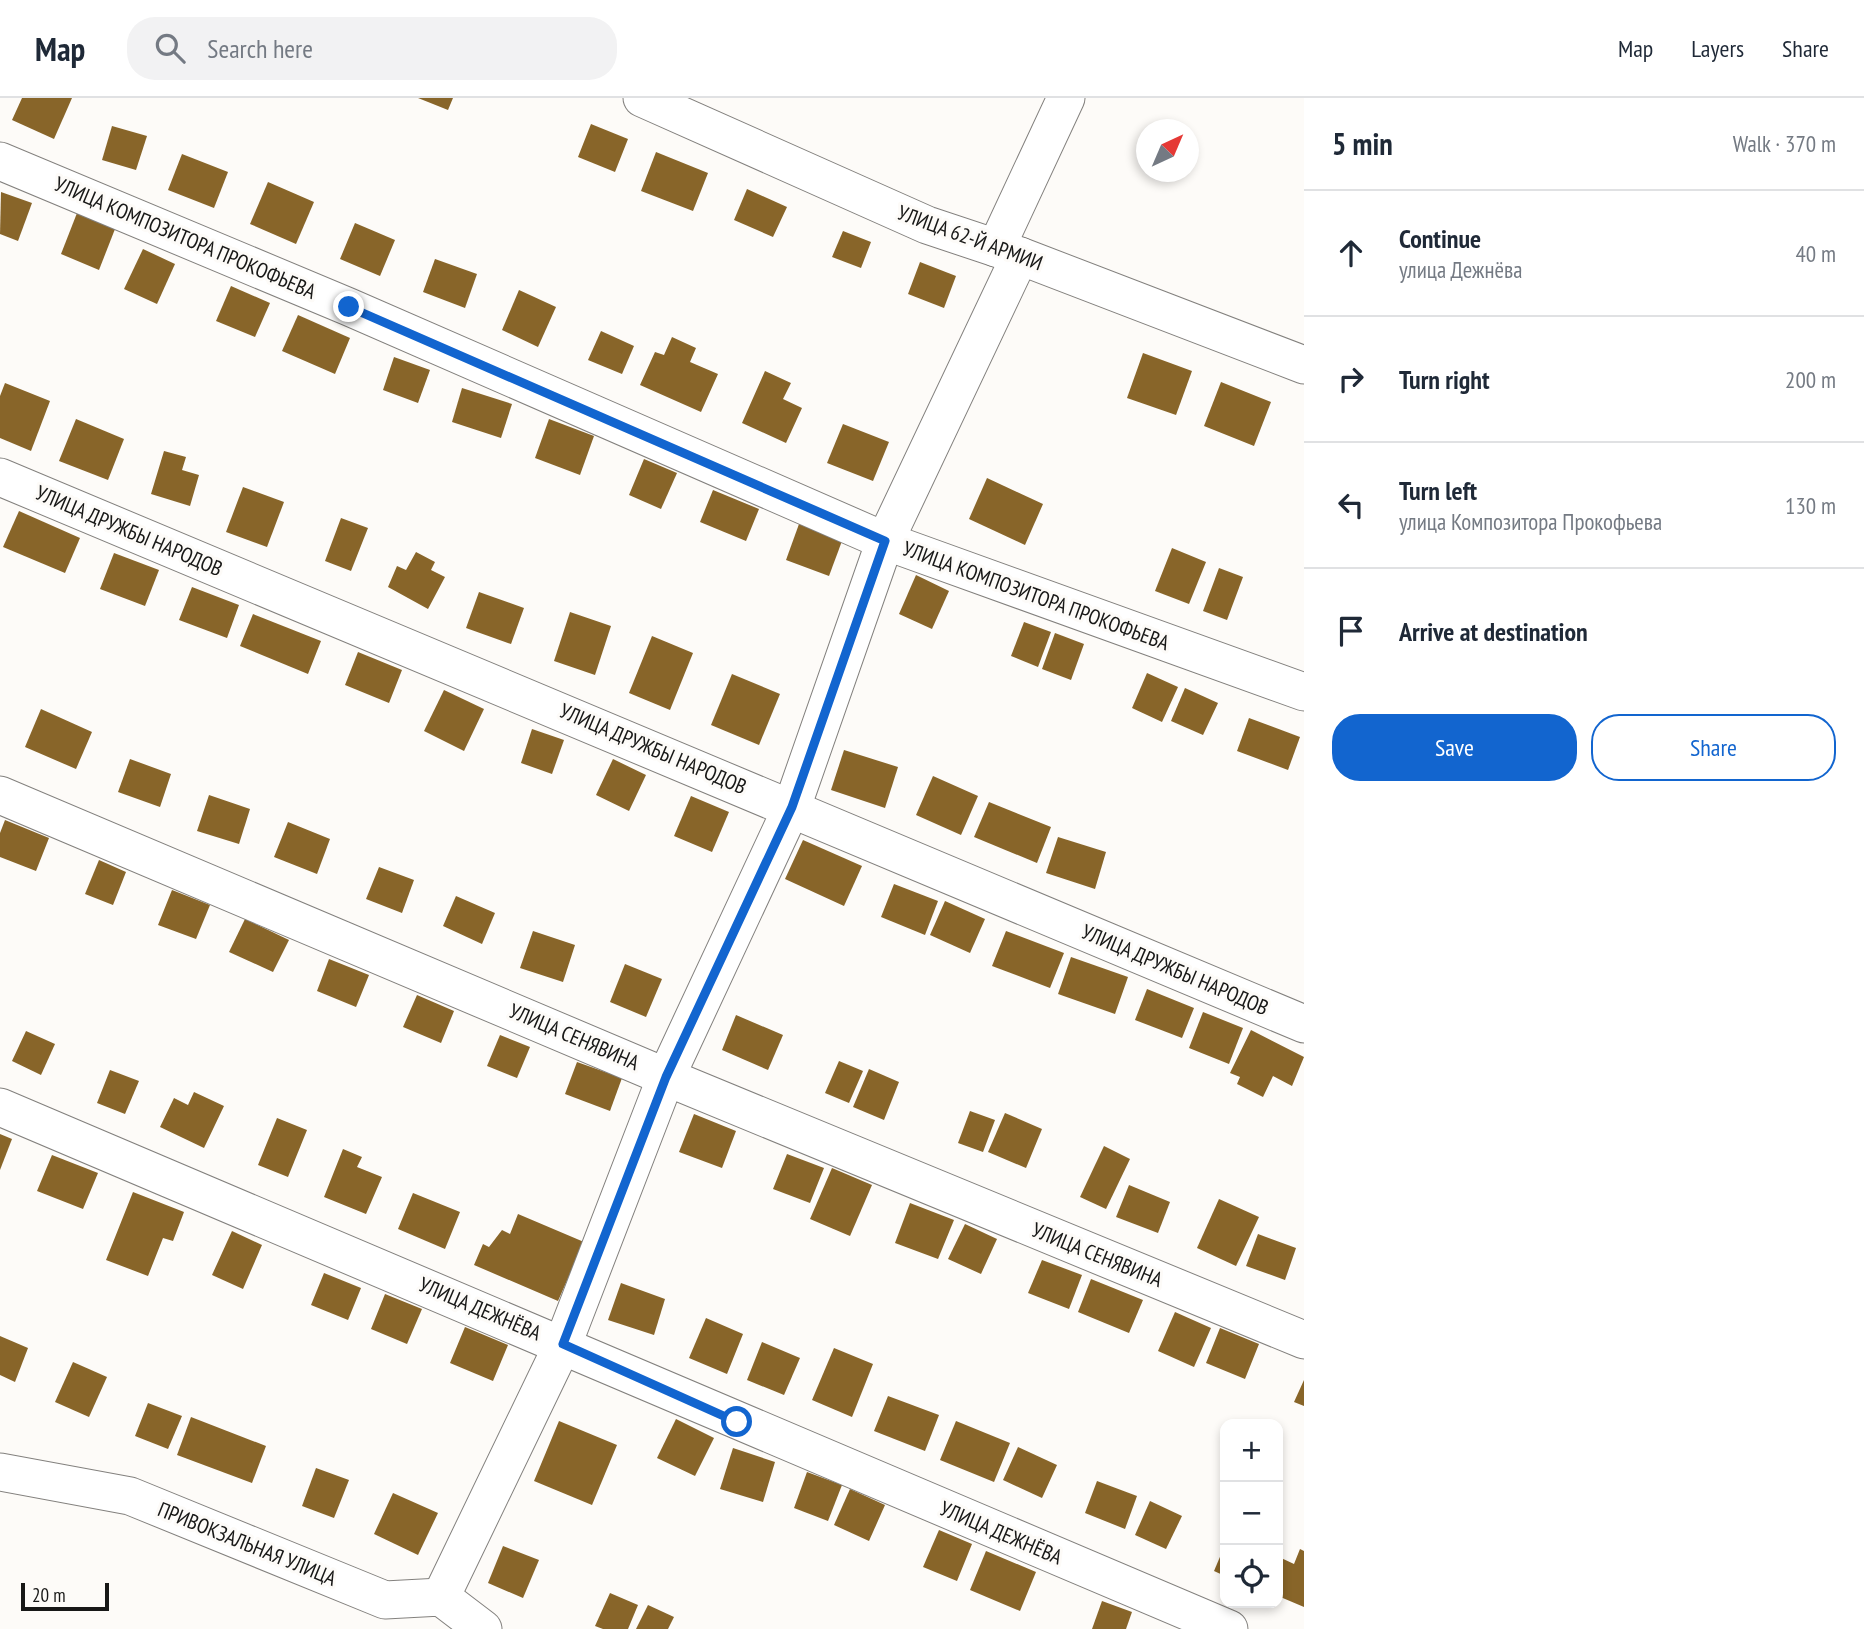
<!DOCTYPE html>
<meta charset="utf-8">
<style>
:root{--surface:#fff;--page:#f2f2f3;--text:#1f2937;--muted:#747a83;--line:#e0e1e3;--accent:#1265cf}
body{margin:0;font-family:"PT Sans Narrow",sans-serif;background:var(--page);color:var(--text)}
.controls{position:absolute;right:21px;bottom:21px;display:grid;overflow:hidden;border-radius:14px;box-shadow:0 4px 10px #0003}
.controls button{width:63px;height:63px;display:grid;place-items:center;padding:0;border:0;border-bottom:2px solid var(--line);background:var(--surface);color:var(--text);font:35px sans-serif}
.compass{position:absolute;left:1136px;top:21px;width:63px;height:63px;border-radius:50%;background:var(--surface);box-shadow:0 4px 10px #0003;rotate:44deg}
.scale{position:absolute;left:21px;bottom:18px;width:88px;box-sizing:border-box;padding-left:7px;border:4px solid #181817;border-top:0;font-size:19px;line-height:24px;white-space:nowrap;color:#181817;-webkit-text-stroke:5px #fdfbf8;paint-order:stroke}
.stop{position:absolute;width:21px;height:21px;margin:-16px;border:5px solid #1265cf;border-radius:50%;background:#fff}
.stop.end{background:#1265cf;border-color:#fff;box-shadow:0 2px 7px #0008}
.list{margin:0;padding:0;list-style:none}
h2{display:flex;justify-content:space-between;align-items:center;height:91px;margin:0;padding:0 28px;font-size:30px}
h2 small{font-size:23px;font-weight:400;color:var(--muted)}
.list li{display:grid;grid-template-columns:46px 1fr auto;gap:21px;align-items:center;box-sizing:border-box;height:126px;padding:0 28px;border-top:2px solid var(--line)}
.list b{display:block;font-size:26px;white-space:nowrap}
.list p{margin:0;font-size:23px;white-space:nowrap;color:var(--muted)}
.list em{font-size:23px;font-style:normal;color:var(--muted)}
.actions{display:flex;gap:14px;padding:21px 28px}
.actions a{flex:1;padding:16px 0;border:2px solid var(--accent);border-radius:28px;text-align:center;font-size:24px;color:var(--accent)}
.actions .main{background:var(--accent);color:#fff}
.icon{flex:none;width:38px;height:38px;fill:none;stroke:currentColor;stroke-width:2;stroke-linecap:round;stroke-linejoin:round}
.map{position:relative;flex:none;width:1304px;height:1531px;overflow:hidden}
header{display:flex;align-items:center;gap:42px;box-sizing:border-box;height:98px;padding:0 35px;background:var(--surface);border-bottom:2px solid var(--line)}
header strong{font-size:33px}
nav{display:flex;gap:38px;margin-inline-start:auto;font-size:24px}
.search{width:490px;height:63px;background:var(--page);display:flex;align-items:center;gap:18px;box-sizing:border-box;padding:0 24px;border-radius:28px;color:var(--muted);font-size:26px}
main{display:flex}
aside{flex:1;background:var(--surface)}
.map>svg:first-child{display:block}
</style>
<header>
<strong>Map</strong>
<div class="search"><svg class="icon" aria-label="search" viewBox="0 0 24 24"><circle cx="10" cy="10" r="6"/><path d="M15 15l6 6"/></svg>Search here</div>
<nav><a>Map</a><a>Layers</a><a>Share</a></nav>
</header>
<main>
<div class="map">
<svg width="1304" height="1531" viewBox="0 0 1304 1531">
<rect width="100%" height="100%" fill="#fdfbf8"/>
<g fill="#886529">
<path d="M22,0H72L54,41L12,22Z"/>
<path d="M418,0H453L448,12Z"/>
<path d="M591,26L628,41L615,74L578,59Z"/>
<path d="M112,28L147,38L136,72L102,62Z"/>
<path d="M656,54L708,75L693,113L641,93Z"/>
<path d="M182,56L228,74L214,110L168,92Z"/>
<path d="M268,84L314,104L296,146L250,126Z"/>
<path d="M747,91L787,109L773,139L734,122Z"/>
<path d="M1,94L32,105L18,143L0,136Z"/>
<path d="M77,115L115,131L99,172L61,156Z"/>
<path d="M355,125L395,142L380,178L340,161Z"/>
<path d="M843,133L871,144L861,170L832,159Z"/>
<path d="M143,151L175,166L157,206L124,191Z"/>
<path d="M435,161L477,176L465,210L423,194Z"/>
<path d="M920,164L956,178L944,210L908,196Z"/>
<path d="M231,188L270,205L255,239L216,223Z"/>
<path d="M519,192L556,209L538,249L502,232Z"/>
<path d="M298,217L350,240L335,276L282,253Z"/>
<path d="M601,233L634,248L622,276L588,262Z"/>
<path d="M672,239L696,250L690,264L718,276L701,314L640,287L655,254L664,257Z"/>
<path d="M1143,255L1192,273L1176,317L1127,300Z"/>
<path d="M394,259L430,272L418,305L383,292Z"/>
<path d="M765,273L791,285L783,301L802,310L786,345L742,325Z"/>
<path d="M1221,284L1271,304L1254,348L1204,328Z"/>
<path d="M5,285L50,303L31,353L0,340V298Z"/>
<path d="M462,290L512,306L501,340L452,324Z"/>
<path d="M76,321L124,341L108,382L59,363Z"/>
<path d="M549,321L594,338L580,377L535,360Z"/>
<path d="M843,326L889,344L873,383L827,365Z"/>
<path d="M164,353L186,359L182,372L199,377L190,408L151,396Z"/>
<path d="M644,361L677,375L661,411L629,397Z"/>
<path d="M987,380L1043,406L1025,447L969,421Z"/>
<path d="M243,389L284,404L267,449L226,434Z"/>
<path d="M713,392L759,411L746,443L700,424Z"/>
<path d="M19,413L80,440L65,475L3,449Z"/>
<path d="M341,420L368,430L351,473L325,463Z"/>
<path d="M799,426L842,443L829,478L786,462Z"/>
<path d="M1172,450L1206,464L1189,506L1155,493Z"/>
<path d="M416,454L435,464L431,472L445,479L428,511L388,489L397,468L406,472Z"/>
<path d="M114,455L159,472L145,508L100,491Z"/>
<path d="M1219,470L1243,479L1227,522L1203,513Z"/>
<path d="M916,477L949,493L932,531L899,516Z"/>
<path d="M192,489L239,507L227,540L179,522Z"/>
<path d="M479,494L524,510L511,546L466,530Z"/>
<path d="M570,514L611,528L595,577L554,563Z"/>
<path d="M253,516L321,543L308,576L240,548Z"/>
<path d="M1024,524L1051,534L1038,569L1011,558Z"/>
<path d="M1055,535L1084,546L1071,582L1042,571Z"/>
<path d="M652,538L693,555L670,612L629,595Z"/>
<path d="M358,554L402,572L389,605L345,587Z"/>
<path d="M1147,575L1178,589L1162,624L1132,610Z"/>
<path d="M732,576L780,596L759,647L711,627Z"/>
<path d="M1185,590L1218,605L1203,637L1171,623Z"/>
<path d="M444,592L484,611L464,653L424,633Z"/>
<path d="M41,611L92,634L76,671L25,649Z"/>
<path d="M1249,620L1300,639L1288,672L1237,653Z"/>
<path d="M532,631L564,642L552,676L521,665Z"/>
<path d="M844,652L898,669L885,710L831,692Z"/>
<path d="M130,661L171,676L160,709L118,694Z"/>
<path d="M613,661L646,677L629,713L596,697Z"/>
<path d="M933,678L978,698L961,737L916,717Z"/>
<path d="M209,697L250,711L239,746L197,733Z"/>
<path d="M691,698L729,714L712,754L674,738Z"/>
<path d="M989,704L1051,729L1037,765L974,739Z"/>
<path d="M5,722L49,740L36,773L0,759V735Z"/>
<path d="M288,724L330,741L317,776L274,759Z"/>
<path d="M1058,739L1106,754L1095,791L1046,775Z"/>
<path d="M803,742L862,768L844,808L785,781Z"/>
<path d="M99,762L126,774L113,807L85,796Z"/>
<path d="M379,769L414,782L402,815L366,801Z"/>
<path d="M894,786L938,803L925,837L881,819Z"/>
<path d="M172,792L210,807L196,841L158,827Z"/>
<path d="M456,798L495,815L482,846L443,828Z"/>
<path d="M945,803L985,821L970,855L930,837Z"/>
<path d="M245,821L289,842L273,874L229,854Z"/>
<path d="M533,833L575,847L563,884L520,870Z"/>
<path d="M1006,833L1064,855L1050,890L992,868Z"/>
<path d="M1071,859L1128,879L1115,916L1058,896Z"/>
<path d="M329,861L369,877L356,909L317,893Z"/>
<path d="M625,866L662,881L646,919L610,904Z"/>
<path d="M1147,891L1194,910L1182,940L1135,922Z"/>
<path d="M417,897L454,913L441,945L403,929Z"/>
<path d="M1203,914L1243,930L1229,966L1189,950Z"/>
<path d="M736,917L783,937L768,972L722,952Z"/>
<path d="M1251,932L1304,959L1292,988L1273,978L1263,999L1237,986L1240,979L1230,975Z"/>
<path d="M26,933L55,946L41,977L12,963Z"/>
<path d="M500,937L530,949L517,980L487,968Z"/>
<path d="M839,963L863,973L849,1005L825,995Z"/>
<path d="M577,964L622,980L610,1013L565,996Z"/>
<path d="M869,971L899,984L884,1022L853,1009Z"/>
<path d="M110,972L139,983L125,1016L97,1005Z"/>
<path d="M194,994L224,1008L204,1050L160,1029L174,1000L188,1007Z"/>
<path d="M970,1013L995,1022L983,1054L958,1045Z"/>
<path d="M1005,1015L1042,1031L1026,1070L988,1054Z"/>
<path d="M694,1016L736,1033L722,1070L679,1054Z"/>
<path d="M277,1020L307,1032L288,1079L258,1067Z"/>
<path d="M0,1036L12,1041L0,1072Z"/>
<path d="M1104,1048L1130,1061L1106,1111L1080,1099Z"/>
<path d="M343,1051L362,1059L357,1069L382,1079L366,1116L324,1099Z"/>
<path d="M787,1056L824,1070L810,1105L773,1091Z"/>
<path d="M52,1057L98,1075L83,1111L37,1093Z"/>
<path d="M832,1070L872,1087L850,1138L810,1121Z"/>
<path d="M1129,1087L1170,1104L1158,1135L1116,1119Z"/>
<path d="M133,1094L184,1114L173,1143L163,1140L148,1178L106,1162Z"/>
<path d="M413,1095L460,1114L445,1151L398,1131Z"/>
<path d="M1219,1101L1259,1119L1236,1168L1197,1150Z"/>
<path d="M910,1105L954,1122L938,1161L895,1145Z"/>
<path d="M518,1116L584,1144L558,1203L474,1167L483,1146L489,1149L502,1132L510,1136Z"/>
<path d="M965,1126L997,1141L981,1176L948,1161Z"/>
<path d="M232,1133L262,1147L243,1191L212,1177Z"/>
<path d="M1258,1136L1296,1150L1285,1182L1246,1168Z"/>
<path d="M1042,1162L1082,1177L1069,1211L1028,1195Z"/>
<path d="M324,1175L361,1190L348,1222L311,1207Z"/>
<path d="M1091,1181L1143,1202L1129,1235L1078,1214Z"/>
<path d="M621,1185L665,1201L654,1237L608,1222Z"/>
<path d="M385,1196L422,1211L407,1246L371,1231Z"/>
<path d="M1175,1214L1211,1230L1194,1269L1158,1253Z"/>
<path d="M706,1220L743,1236L727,1276L689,1260Z"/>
<path d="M465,1229L508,1247L493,1283L450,1265Z"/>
<path d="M1220,1230L1259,1246L1245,1281L1206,1265Z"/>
<path d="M0,1238L28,1250L15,1284L0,1277Z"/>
<path d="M762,1244L800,1260L784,1297L747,1282Z"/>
<path d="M834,1250L873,1266L852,1319L812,1302Z"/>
<path d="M73,1264L107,1279L89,1319L55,1304Z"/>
<path d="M1304,1282V1308L1294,1304Z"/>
<path d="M888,1298L939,1317L925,1353L874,1333Z"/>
<path d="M148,1305L182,1318L168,1351L135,1338Z"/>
<path d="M191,1319L266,1348L252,1385L177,1357Z"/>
<path d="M676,1321L714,1340L695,1378L657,1360Z"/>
<path d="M559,1323L617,1347L592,1407L534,1383Z"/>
<path d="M956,1323L1010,1345L994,1384L940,1362Z"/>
<path d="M1018,1349L1057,1367L1042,1400L1003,1382Z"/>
<path d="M733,1350L775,1364L763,1404L720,1391Z"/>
<path d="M316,1370L349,1382L334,1420L302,1408Z"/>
<path d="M807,1374L842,1387L828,1423L794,1410Z"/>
<path d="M1097,1383L1137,1398L1125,1431L1085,1415Z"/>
<path d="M850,1391L885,1407L869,1443L834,1427Z"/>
<path d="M393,1395L438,1415L418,1457L374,1436Z"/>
<path d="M1150,1403L1182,1418L1166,1451L1135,1437Z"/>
<path d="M939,1432L972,1446L957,1483L923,1469Z"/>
<path d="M1225,1447V1478L1214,1473Z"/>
<path d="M503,1448L539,1462L523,1500L488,1485Z"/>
<path d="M1300,1451L1304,1453V1509L1278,1498L1279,1459L1294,1466Z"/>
<path d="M986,1453L1036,1474L1020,1513L970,1492Z"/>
<path d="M610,1495L638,1507L628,1531H603L595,1528Z"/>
<path d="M1102,1503L1132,1514L1126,1531H1092Z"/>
<path d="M648,1507L674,1519L668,1531H636Z"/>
</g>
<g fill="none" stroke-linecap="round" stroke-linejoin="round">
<g stroke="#83817e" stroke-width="39">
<g id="minor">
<path d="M642,0L927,127L1020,158L1304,267"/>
<path d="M0,63L349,209L885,443L1304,594"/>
<path d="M996,150L1066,0"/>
<path d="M0,379L1304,926"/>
<path d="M0,697L666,979L1304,1242"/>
<path d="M0,1009L1229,1531"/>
<path d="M0,1374L130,1398L385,1502L441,1499L483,1531"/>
<path d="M441,1499L563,1246L666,979L792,709L885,443L1020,158"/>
</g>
</g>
<use href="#minor" stroke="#fff" stroke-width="37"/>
</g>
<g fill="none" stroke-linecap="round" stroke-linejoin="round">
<path stroke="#1265cf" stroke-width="9" d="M349,209L885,443L792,709L666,979L563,1246L737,1324"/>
</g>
<g text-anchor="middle" stroke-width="6" stroke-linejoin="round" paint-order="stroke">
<g font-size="21" fill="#181817" stroke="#fdfbf8">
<text transform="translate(185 140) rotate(23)" y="7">УЛИЦА КОМПОЗИТОРА ПРОКОФЬЕВА</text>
<text transform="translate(970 140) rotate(20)" y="7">УЛИЦА 62-Й АРМИИ</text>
<text transform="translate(129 433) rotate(23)" y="7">УЛИЦА ДРУЖБЫ НАРОДОВ</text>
<text transform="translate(1036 498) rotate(20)" y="7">УЛИЦА КОМПОЗИТОРА ПРОКОФЬЕВА</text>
<text transform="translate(653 651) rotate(23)" y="7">УЛИЦА ДРУЖБЫ НАРОДОВ</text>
<text transform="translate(1175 872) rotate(23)" y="7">УЛИЦА ДРУЖБЫ НАРОДОВ</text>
<text transform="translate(574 939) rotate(23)" y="7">УЛИЦА СЕНЯВИНА</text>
<text transform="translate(1097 1157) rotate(22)" y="7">УЛИЦА СЕНЯВИНА</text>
<text transform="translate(480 1211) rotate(23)" y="7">УЛИЦА ДЕЖНЁВА</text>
<text transform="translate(1001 1435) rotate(23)" y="7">УЛИЦА ДЕЖНЁВА</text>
<text transform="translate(247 1446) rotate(22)" y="7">ПРИВОКЗАЛЬНАЯ УЛИЦА</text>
</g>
</g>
</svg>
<div class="controls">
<button>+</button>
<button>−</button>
<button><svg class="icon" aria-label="locate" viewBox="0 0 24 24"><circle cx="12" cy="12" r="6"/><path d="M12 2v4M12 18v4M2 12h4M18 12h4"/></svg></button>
</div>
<svg class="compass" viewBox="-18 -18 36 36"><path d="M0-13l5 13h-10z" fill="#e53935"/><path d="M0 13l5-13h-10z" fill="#747a83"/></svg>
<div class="scale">20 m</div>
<div class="stop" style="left:737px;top:1324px"></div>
<div class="stop end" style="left:349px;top:209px"></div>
</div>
<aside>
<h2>5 min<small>Walk · 370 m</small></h2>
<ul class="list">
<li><svg class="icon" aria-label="ahead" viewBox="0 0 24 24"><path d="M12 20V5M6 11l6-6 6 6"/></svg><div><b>Continue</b><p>улица Дежнёва</p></div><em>40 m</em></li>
<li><svg class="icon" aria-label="right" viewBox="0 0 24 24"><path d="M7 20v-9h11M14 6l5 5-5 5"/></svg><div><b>Turn right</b></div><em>200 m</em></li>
<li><svg class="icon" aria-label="left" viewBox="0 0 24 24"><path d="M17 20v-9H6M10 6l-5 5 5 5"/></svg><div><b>Turn left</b><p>улица Композитора Прокофьева</p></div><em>130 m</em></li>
<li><svg class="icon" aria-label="arrive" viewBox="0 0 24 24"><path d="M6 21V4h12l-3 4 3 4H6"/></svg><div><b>Arrive at destination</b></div></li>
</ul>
<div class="actions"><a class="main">Save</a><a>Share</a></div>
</aside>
</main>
